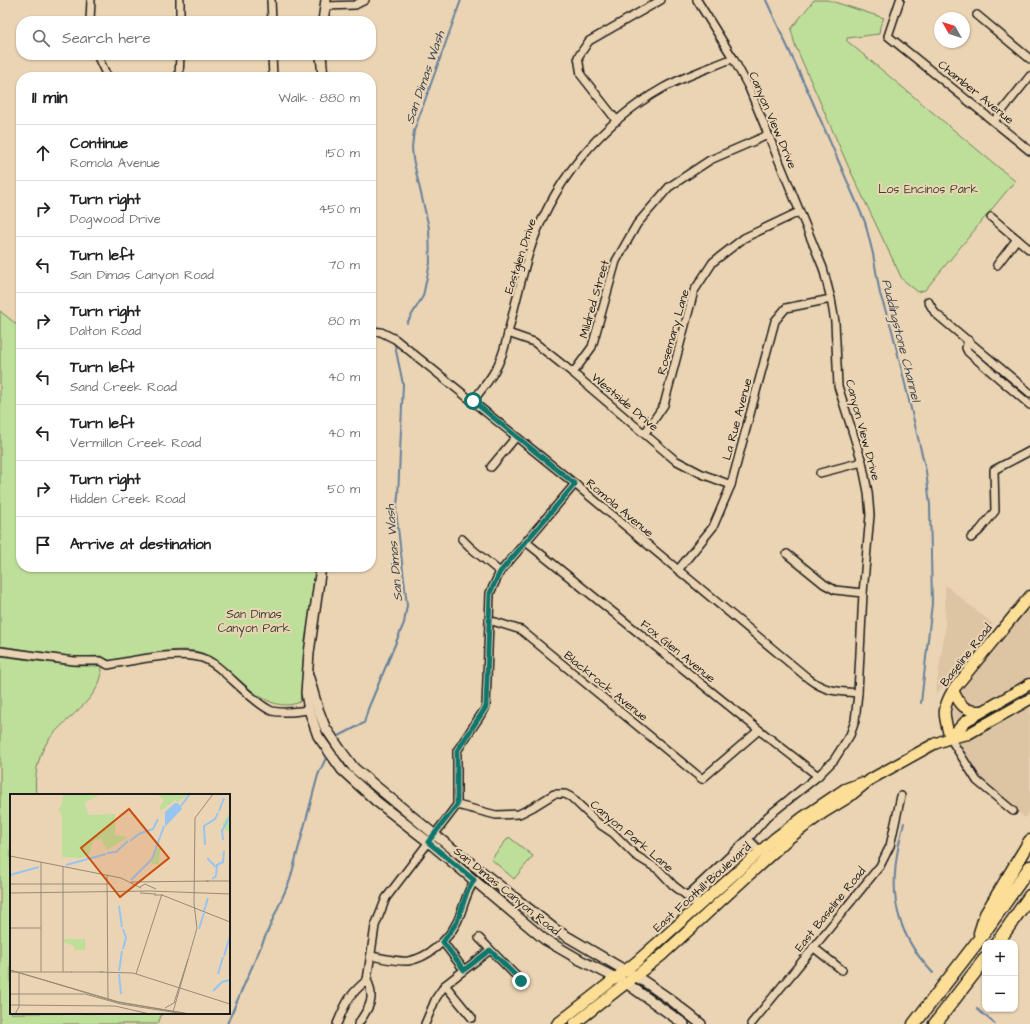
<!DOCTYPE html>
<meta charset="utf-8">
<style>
:root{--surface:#fff;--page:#f6f6f6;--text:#202124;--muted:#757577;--line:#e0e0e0}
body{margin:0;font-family:"Architects Daughter",sans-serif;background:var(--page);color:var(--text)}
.controls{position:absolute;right:12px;bottom:12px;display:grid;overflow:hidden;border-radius:8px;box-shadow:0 1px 3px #0004}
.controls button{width:36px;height:36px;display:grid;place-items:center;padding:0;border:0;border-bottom:1px solid var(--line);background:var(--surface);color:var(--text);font:20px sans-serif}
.compass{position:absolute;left:934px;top:12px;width:36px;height:36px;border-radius:50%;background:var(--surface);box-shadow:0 1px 3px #0004;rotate:309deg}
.stop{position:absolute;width:12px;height:12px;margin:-9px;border:3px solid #0f766e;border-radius:50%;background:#fff}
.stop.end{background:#0f766e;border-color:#fff;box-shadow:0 1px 4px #0008}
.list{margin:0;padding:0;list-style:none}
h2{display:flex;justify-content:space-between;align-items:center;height:52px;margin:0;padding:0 16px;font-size:17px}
h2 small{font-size:13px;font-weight:400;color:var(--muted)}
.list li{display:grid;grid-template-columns:26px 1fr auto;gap:12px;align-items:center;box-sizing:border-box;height:56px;padding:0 16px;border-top:1px solid var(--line)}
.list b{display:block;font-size:15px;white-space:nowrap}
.list p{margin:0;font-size:13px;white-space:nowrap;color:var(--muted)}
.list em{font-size:13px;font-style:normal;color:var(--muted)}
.icon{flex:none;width:22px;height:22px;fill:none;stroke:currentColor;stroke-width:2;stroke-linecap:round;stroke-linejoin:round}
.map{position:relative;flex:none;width:1030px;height:1024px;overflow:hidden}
.search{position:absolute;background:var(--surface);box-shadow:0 1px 3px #0004;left:16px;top:16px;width:360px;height:44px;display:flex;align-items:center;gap:10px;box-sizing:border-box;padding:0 14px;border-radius:16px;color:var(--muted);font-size:15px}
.panel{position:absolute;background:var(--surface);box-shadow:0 1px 3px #0004;left:16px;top:72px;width:360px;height:500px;border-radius:16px}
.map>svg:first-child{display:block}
</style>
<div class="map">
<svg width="1030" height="1024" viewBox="0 0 1030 1024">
<rect width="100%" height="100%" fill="#ebd4b3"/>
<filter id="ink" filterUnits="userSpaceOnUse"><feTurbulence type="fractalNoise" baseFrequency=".025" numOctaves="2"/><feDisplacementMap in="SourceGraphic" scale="8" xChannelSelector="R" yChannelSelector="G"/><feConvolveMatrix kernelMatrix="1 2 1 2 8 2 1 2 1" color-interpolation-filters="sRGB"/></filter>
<g filter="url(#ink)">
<g fill="#ddc4a3">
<path d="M945,585L993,624L935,696L945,630Z"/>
<path d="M1030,602V809L1025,818L978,778L956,740L952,704L966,678Z"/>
</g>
<g fill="#bedf99" stroke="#6d7e5a">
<path d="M814,0H828L884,18L880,26L879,34L847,38V41L1015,181L925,290L918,292L902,279L849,168L795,45L791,29Z"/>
<path d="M0,311L21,328V567H316L300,702C259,719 231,658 195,651C174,647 133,657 111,661L101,656L75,657L0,646Z"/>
<path d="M0,656L76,666H100L102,669C102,700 60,720 46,744C37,759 34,778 36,795H11V1013H162L158,1024H0Z"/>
<path d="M509,837L533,856L514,879L491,859Z"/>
</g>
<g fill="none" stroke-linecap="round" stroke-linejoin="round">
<g stroke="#66819c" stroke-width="2">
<path d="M766,0L811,98L865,222L873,254L880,294L892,330L926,471L930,505L932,603L921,703"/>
<path d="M407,323L423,296L430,263L429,228L413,159L412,147L414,131L461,0"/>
<path d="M339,736L364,723L368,709L404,623L407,605L396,511L398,497L403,384L395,346"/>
<path d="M904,823C888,881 889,927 933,973"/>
<path d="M977,1009L995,1024"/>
<path d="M227,1024L290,880L318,775L326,758"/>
</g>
<g stroke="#1c1c1c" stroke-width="10">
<g id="street">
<path d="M271,0L272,21"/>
<path d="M900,0L888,36L1030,151"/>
<path d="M325,6L355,5L365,0"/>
<path d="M977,15L1030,59"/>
<path d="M90,21L91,0"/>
<path d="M180,21V0"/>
<path d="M97,55L106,74L109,77"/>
<path d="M272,55L273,77"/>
<path d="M179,77L180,55"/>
<path d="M617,121L581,75L578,57L589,41L661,0"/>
<path d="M994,121L1030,76"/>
<path d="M991,217L1030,250"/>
<path d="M997,265L1017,239"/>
<path d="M928,301L935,313L1030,393"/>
<path d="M371,331L381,332L395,339L575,484L809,679C826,692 837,691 858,693"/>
<path d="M508,333L534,342L573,373L675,460L702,474L731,485"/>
<path d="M968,340L966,348L968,352L1030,405"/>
<path d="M573,373L592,347L616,261L637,224L669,187L710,160L768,135"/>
<path d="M473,401C484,386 496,373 502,355C505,347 507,338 509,329C515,305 521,280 528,256C550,185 599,124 663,88C685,76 710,68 733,58"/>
<path d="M645,433L664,405L694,291L713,262L744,238L799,212"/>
<path d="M491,467L516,437"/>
<path d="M820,473L862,462"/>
<path d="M971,538L980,530L995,511L994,470L1030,451"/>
<path d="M462,539L471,548L500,572"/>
<path d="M526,542L759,730L818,776"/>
<path d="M787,554L824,584L835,590L863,593"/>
<path d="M678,570L713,527L731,485L775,321L786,308L831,299"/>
<path d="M489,620L521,630L702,779L759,730"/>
<path d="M0,651L74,661H101L108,665C132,661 179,650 202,658C212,661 219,668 227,675C237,684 259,706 272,711C284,714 297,711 309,710"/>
<path d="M950,738L977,781L1013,811"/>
<path d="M457,805L496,815L519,814L533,807L554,794H565L571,797L598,823L613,833L635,855L659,870L673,885L700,906"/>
<path d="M748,839L763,854"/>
<path d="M687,896L748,839L767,817L818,776L834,760L850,735L855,721L858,693L863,593L870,515L868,492L862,462L838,386L835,322L831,299L823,268L749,88L733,58L697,0"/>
<path d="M479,938L521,981"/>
<path d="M443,942L464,970"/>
<path d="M813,947L842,970"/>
<path d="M371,956C382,958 398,962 408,961C428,958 448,940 457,922C464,908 465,894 475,880"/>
<path d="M445,985L472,1018"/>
<path d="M337,1024C346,1002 349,995 367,980L375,926L386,898L457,805V751L486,707L490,593L500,572L575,484"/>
<path d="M358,1024C369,1008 376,999 367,980"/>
<path d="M425,1024L436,998L445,985L490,950"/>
<path d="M751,1024L880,866L890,846L901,796"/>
</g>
</g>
<g stroke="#1c1c1c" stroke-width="12">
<g id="secondary">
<path d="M323,21L326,0"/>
<path d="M321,55L323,77"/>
<path d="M321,567L309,653L306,693L309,710L318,736L342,770L376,801L426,840L544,939L580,960L626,983L684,1024"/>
<path d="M309,678L318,709L325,727L342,752L354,768L435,835L556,930L645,982L671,1000L701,1024"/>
</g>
</g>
<g stroke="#1c1c1c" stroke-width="13">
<g id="primary">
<path d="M953,690C960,706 965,712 983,711"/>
<path d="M950,738C944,716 941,710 953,690L1030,596"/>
<path d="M950,738L966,721L1030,684"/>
<path d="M557,1024L636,962L775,838L802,818L845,789L861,783"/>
<path d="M574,1024L661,956L788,839L823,813L849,797L871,779L934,744L950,738L968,734L1030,699"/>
</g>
</g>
<g stroke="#1c1c1c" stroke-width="15">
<g id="highway">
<path d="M980,933L986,914L1030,841"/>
<path d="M997,943L1030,896"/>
<path d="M914,1024L978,941L1030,867"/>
<path d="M935,1024L985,959"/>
</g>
</g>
<use href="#street" stroke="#ebd4b3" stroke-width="7"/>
<use href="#secondary" stroke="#ebd4b3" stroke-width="9"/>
<use href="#primary" stroke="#fcde96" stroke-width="10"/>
<use href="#highway" stroke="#fcde96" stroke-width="12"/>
</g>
</g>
<g fill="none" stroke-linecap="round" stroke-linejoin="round" filter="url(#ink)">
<path stroke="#0f766e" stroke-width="5" d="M473,401L575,484L500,572L490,593L486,707L457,751V805L428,842L474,880L467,892L457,922L443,942L464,970L490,950L521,981"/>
</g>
<g text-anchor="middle" stroke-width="4" stroke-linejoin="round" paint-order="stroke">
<g font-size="12" fill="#1c1c1c" stroke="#ebd4b3">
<text transform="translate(976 92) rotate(39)" y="4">Chamber Avenue</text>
<text transform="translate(773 120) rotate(67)" y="4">Canyon View Drive</text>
<text transform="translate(520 256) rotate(-72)" y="4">Eastglen Drive</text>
<text transform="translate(594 299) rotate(-74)" y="4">Mildred Street</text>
<text transform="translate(673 332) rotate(-74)" y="4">Rosemary Lane</text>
<text transform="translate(625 402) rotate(40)" y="4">Westside Drive</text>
<text transform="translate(737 419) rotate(-75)" y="4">La Rue Avenue</text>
<text transform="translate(863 430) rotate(75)" y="4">Canyon View Drive</text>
<text transform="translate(620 508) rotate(40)" y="4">Romola Avenue</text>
<text transform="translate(678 651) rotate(39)" y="4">Fox Glen Avenue</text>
<text transform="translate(966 655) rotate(-52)" y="4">Baseline Road</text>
<text transform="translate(606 686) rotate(39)" y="4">Blackrock Avenue</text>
<text transform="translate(632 836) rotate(40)" y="4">Canyon Park Lane</text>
<text transform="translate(702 887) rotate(-42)" y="4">East Foothill Boulevard</text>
<text transform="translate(507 891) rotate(39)" y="4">San Dimas Canyon Road</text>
<text transform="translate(830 909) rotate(-51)" y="4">East Baseline Road</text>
</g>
<g font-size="12" fill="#3c4335" stroke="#ebd4b3">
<text x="928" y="193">Los Encinos Park</text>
<text x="254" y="618">San Dimas<tspan x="254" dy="14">Canyon Park</tspan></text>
</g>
<g font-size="13" font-style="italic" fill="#3b4652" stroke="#ebd4b3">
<text transform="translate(424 77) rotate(-71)" y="5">San Dimas Wash</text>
<text transform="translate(902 340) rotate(76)" y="5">Puddingstone Channel</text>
<text transform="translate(393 553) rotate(-95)" y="5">San Dimas Wash</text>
</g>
</g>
<g transform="translate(10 794)">
<rect width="220" height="220" fill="#ebd4b3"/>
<path d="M53,0H91L74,9L79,21L105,20V41L118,43L97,56L91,45L83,47L79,61L70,64L52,63V20L48,16L52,10ZM147,0H179L168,8L165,6L152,16L149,14L154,6ZM220,17V42L219,43L218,37L215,38L216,34L212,31ZM147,54H151L152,58L150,57L149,70H141ZM54,145H75V156H64V152L54,148Z" fill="#bedf99"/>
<path d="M165,9H168L172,15L155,33V18Z" fill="#97c5f2"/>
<path fill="none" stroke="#97c5f2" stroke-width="2" d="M170,13L180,0M209,17L214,4M213,46L212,37L220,22M120,47L129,40L143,35L148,25M195,51L194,32L205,25L208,19M97,59L106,58L118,47M197,64L206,73M56,71L96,60M0,81L29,73M202,85L206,82L207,71L213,68L214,57M121,86L142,65L154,32M109,112L112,133M194,117L198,104M189,135L194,119M113,155L116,144L113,135M214,162L220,142M109,177L112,157M109,180L111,200M208,180L213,163M203,197L212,188L220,186"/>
<path fill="none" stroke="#988a77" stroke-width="1" d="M0,62L111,84L131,94M53,72V178M97,82L98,207M196,87H220M121,88L199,87M0,90H98M130,93L135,90L146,95M0,99L140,97L220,100M130,99L146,100M144,101H152L220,128M0,134H31M0,176L107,208L179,220M0,176L109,208L180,220M0,178H62M31,178V68M61,178H93M90,178L123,179L220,210M126,180L152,100M0,200H75L111,210L174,220M0,211L105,212L140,220M155,214L164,209L178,165M163,218L187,134L184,110L185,24L203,0M5,220L9,213V179"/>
<path fill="#c9500e" fill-opacity="0.15" stroke="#c9500e" stroke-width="2" d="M119,15L159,64L110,103L71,54Z"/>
<rect width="220" height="220" fill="none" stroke="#1c1c1c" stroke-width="2"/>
</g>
</svg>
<div class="controls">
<button>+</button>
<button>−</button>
</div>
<svg class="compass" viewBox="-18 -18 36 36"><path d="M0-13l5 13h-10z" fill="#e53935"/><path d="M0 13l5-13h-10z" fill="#757577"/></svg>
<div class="stop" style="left:473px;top:401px"></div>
<div class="stop end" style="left:521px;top:981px"></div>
<div class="search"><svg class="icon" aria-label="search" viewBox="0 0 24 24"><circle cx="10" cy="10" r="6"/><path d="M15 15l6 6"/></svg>Search here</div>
<section class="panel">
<h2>11 min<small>Walk · 880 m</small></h2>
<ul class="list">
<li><svg class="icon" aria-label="ahead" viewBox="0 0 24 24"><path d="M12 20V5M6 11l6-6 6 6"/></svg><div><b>Continue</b><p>Romola Avenue</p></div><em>150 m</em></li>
<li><svg class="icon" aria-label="right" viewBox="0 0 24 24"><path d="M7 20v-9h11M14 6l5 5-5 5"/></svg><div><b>Turn right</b><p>Dogwood Drive</p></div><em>450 m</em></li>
<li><svg class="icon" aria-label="left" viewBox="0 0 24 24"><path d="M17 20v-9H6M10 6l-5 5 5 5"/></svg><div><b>Turn left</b><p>San Dimas Canyon Road</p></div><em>70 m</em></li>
<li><svg class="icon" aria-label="right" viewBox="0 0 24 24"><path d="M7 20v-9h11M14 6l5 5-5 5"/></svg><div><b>Turn right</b><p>Dalton Road</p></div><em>80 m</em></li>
<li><svg class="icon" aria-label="left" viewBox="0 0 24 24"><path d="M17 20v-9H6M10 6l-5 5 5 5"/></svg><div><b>Turn left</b><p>Sand Creek Road</p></div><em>40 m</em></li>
<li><svg class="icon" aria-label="left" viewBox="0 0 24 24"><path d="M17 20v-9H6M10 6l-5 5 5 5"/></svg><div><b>Turn left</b><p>Vermillon Creek Road</p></div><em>40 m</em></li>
<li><svg class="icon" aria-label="right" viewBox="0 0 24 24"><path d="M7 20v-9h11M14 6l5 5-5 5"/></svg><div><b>Turn right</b><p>Hidden Creek Road</p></div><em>50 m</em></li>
<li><svg class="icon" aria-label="arrive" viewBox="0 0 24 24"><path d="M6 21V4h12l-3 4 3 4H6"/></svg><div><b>Arrive at destination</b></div></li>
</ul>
</section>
</div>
